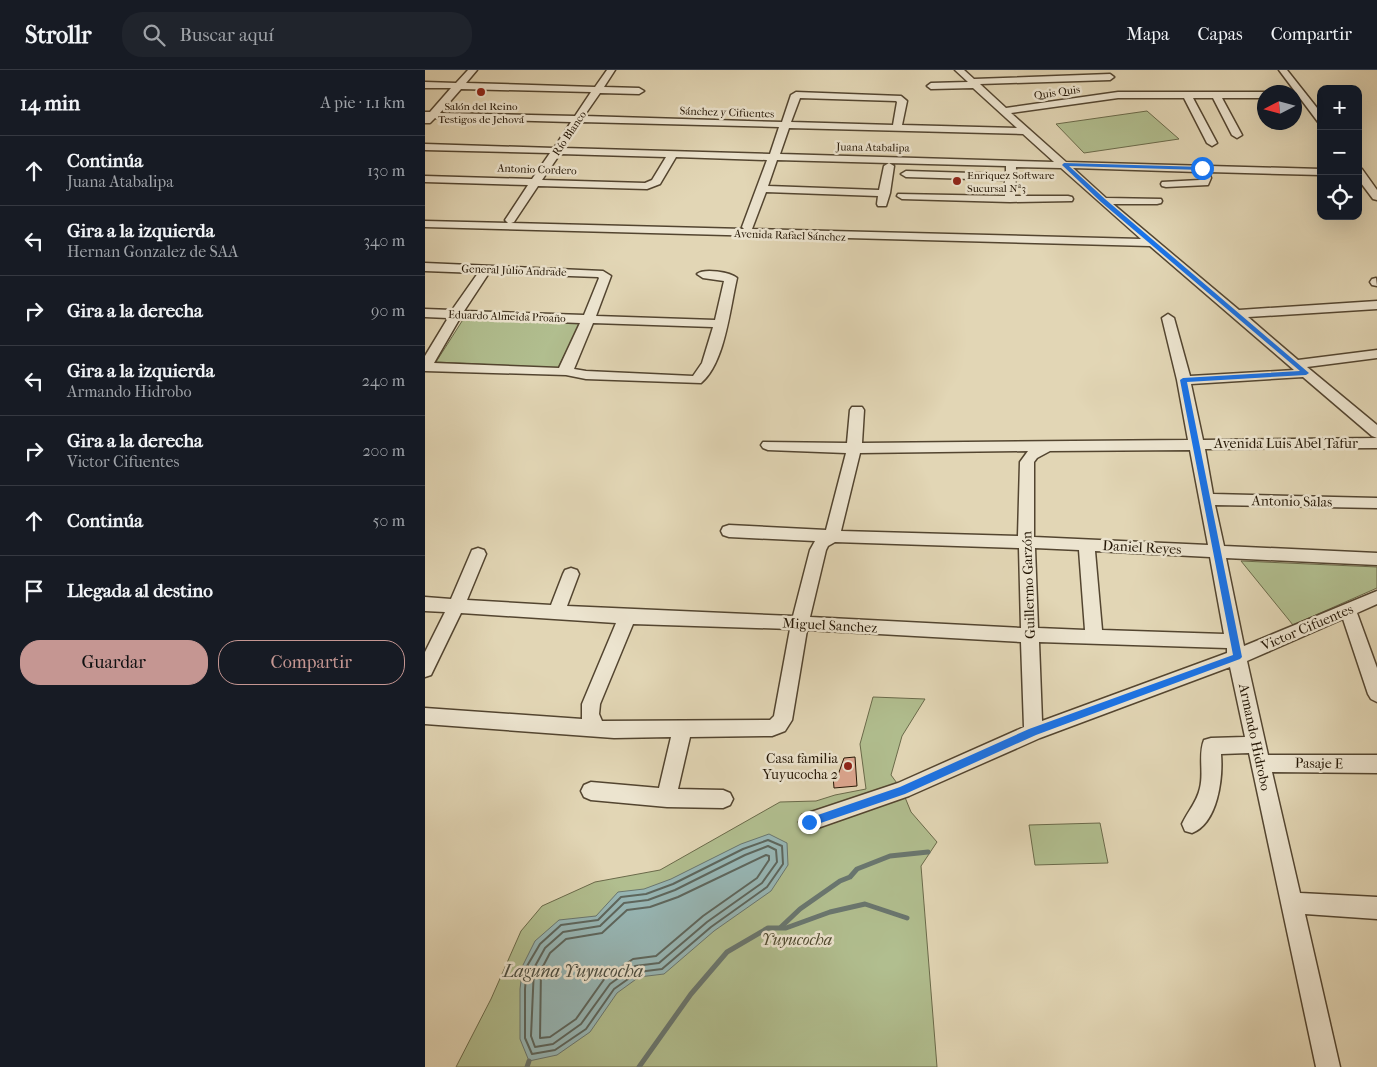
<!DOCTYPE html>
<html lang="es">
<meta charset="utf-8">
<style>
:root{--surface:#171b24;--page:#20242c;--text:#f1f3f6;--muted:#9ea1a6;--line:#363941;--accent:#c59692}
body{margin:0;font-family:"IM FELL French Canon",serif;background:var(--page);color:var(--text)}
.controls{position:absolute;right:15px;top:15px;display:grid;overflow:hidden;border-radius:10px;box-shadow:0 5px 20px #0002}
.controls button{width:45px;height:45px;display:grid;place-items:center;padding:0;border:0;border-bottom:1px solid var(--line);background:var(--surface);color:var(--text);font:25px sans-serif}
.compass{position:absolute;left:832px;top:15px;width:45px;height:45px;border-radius:50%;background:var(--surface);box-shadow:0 5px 20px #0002;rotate:264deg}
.stop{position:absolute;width:15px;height:15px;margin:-11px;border:4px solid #1a73e8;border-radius:50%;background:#fff}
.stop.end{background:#1a73e8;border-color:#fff;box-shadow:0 1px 5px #0008}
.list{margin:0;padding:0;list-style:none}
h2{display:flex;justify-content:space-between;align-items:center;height:65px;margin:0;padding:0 20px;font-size:21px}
h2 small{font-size:16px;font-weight:400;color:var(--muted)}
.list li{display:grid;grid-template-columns:32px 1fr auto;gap:15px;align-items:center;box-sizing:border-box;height:70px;padding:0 20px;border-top:1px solid var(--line)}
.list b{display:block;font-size:19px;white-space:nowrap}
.list p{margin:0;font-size:16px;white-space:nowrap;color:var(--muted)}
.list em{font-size:16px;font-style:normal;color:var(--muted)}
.actions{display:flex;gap:10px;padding:15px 20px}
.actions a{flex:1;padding:11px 0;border:1px solid var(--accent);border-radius:20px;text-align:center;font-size:18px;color:var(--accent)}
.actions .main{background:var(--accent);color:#111}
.icon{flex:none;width:28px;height:28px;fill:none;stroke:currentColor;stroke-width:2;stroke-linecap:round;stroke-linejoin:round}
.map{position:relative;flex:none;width:952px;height:997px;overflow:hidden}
header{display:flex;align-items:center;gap:30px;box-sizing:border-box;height:70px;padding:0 25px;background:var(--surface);border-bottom:1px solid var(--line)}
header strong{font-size:24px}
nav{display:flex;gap:28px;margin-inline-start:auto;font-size:18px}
.search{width:350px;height:45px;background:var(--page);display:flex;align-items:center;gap:12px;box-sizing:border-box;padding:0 18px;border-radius:20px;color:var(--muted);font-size:19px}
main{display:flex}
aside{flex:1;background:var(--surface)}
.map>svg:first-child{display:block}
</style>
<header>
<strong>Strollr</strong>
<div class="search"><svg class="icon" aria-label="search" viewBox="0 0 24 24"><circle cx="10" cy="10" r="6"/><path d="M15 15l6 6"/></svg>Buscar aquí</div>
<nav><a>Mapa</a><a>Capas</a><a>Compartir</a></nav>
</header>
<main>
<aside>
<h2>14 min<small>A pie · 1.1 km</small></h2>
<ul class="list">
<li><svg class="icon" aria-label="ahead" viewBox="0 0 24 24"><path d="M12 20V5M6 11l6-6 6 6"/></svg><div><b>Continúa</b><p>Juana Atabalipa</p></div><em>130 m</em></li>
<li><svg class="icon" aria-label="left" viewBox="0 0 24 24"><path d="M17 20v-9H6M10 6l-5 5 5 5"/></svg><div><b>Gira a la izquierda</b><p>Hernan Gonzalez de SAA</p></div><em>340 m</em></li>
<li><svg class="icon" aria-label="right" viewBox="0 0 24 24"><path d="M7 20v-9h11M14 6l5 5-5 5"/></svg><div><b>Gira a la derecha</b></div><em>90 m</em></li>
<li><svg class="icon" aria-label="left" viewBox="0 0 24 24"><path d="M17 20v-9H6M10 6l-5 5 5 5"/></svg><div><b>Gira a la izquierda</b><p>Armando Hidrobo</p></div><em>240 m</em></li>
<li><svg class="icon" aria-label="right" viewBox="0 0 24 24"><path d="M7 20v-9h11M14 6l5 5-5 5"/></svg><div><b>Gira a la derecha</b><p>Victor Cifuentes</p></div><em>200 m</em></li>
<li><svg class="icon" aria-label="ahead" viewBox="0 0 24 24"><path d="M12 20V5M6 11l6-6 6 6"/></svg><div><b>Continúa</b></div><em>50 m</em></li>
<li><svg class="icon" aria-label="arrive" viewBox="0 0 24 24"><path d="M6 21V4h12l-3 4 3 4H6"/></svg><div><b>Llegada al destino</b></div></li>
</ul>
<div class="actions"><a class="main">Guardar</a><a>Compartir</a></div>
</aside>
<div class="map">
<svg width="952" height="997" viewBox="0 0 952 997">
<rect width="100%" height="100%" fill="#e2d6b5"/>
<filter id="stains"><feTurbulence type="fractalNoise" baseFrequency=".004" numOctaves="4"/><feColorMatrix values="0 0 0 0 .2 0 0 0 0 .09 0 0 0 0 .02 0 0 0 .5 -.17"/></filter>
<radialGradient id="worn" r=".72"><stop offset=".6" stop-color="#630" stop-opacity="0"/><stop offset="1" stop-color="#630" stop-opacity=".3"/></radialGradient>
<g fill="#b1be8f" stroke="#6a6a4a">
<path d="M722,41L754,69L659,83L631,54Z"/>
<path d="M39,248L155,253L133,298L11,292Z"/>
<path d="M816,491L952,497V518L868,555Z"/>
<path d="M448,627L500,629L477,666L466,705L477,720L486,742L512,772L496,796L512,997H31L66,929L96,861L117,836L170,812L235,800L355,732L391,731L410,725L441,719L435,674Z"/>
<path d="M675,753L683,793L610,795L604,755Z"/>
</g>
<path fill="#97b7b6" stroke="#69766f" d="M344,764L362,773L363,795L346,821L289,861L239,904L214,907L192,923L165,962L132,985L104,991L95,969V919L98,895L110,871L134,850L171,846L193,822L219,819L246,809L316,774Z"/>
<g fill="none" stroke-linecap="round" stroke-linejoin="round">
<g stroke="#5d665d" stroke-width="2">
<path d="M343,770L357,776L358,794L342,817L286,857L237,899L213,902L189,919L161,959L130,980L107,984L100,968V919L102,896L115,874L136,855L173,850L196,827L221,824L248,814L318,779Z"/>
<path d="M343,776L351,780L352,792L337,813L282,852L234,893L210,896L185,914L156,954L128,974L110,977L106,966L109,898L120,878L138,862L175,856L199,833L223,830L250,820L320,785Z"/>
<path d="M341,785L344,786V790L332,808L278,846L231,886L208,889L180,908L151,949L125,967L115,968L116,900L125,883L141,869L177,863L202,840L225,837L253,827Z"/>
</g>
<g stroke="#69766f" stroke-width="5">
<path d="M356,857L375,839L415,811L425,807L432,799L465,786L503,782"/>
<path d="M102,997L104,991"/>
<path d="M214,997L266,924L302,882L343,858H361L405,842L440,834L482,848"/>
</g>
</g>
<path fill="#dda790" stroke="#231504" d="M430,687L432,716L409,718L408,706L413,705L419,688Z"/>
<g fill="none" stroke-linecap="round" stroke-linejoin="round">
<g stroke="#534530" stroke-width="3">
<g id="minor">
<path d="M43,0H52L41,13L170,17L182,0H190L179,17L214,18L219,21L214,24L175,23L159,46L357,52L366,25L371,22L476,26L482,31L477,55L592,58L548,18L506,19L502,16L506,13L543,12L530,0H539L549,9L685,4L689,7L685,10L555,14L581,38L693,22H840L839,28H797L817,65L812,68L807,65L788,28H768L792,73L787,76L782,73L759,28H693L586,43L641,92L896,99V105L784,102L786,108L783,115L741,117L737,116L736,114L737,112L775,110L776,108L773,102L648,98L681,128L736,129L737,131L736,133L732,134H688L814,240L952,231V239L823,247L873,290L952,280V288L882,297L952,355V368L947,366L878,307L766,314L778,370L952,368V378L780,379L788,424L952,428V438L790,435L799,476L952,483V495L801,488L819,576L952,521V534L932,543L952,598V632L946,629L943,624L918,549L822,591L843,685H952V703L847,702L875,823L952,827V849L880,844L915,997H891L824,683L796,684C798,708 793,753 767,763L760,761L757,754C763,741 772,732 775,718C779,703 773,684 779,670L786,668L820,667L805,597L615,668L484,726L384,761L377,759L374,752L377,745L473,713L599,657L596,572L382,560L367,650L360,661L347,666L265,667L253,719L298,720L305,723L308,729L305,735L298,738L242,737L166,730L159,727L156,721L159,715L166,712L234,718L246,667L189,668L0,654V638L157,649V634L191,553L36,543L6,605L0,607V582L20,542L0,541V527L26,529L47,480L53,478L59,480L61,484L42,530L126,535L138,504L140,500L146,498L152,500L154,504L142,536L368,546L385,480L390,471L304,467L298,465L296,461L298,457L304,455L401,460L421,383L343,380L338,378L336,375L338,372L422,373L425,340L427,337H437L439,340L437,373L763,370L752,310L737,248L743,244L749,248L765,306L869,300L725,176L0,157V151L83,153L80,150L103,115L0,112V106L107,109L125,83L0,80V74L129,78L146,52L10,48L5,53H0V42H5L26,18H0V12L31,13ZM36,19L166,22L150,46L15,43ZM375,28L471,31L472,32L468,55L366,52ZM156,52L354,57L345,84L138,78ZM364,58L598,64L629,92L355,84ZM135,84L241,87L227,110L220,113L117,110ZM251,87L342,90L317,157L319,159L86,153L89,152L113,116L222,119L235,114ZM352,90L464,93L459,96L454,120L343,116ZM464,93L581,96V104L481,101L476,104L481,107L580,110V126L473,124L472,126L477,129L585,132L647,131L648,129L647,127L643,126H590L591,97L636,98L716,169L327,159L341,122L453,126L452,134L453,136H461L465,123L469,96ZM765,380L783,475L609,467V392L612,388L625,381ZM603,381L595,392L593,466L416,461L435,383ZM410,472L594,478L596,558L385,547L401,480L403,476ZM610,478L654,480L660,560L613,558ZM670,481L785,487L799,564L677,560ZM208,554L365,559L349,646L345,650L177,651L174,644L175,634ZM614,572L802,578V583L617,651Z"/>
<path d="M854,0H862L896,43V53L893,52Z"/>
<path d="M933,98L937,99L952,120V130L948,129L933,109Z"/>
<path d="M0,193L178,201L186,206L171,246L290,250L299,211L278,208L272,204C279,198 305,202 312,208C305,238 300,293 276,313L161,309L141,305L0,301V286L23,248L0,247V239L27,240L53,203L0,201ZM64,203L173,207L174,208L159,245L39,241ZM35,248L155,253L134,298L9,293ZM168,253L288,257L277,293L268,306L161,301L149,299Z"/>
<path d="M951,208L952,216L947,215L945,212L947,209Z"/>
</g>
</g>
<use href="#minor" fill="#ece4cf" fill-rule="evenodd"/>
</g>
<path fill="#1a73e8" d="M639,93L779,97L777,100L644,96L680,129L884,303L881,305L762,312L817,587L815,589L611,665L480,724L384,757L381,755V749L475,717L604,659L808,585L755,310L758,308L875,301L676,132L637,95Z"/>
<g fill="#8f2418" stroke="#ece4cf" stroke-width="2">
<circle cx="56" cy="22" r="5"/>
<circle cx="532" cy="111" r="5"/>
<circle cx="423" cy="696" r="5"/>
</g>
<g text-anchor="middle" stroke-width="5" stroke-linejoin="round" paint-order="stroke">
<g font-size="11" fill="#231504" stroke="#ece4cf">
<text transform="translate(632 22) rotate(-8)" y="4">Quis Quis</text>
<text transform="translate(302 42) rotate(2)" y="4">Sánchez y Cifuentes</text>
<text transform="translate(144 63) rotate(-56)" y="4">Río Blanco</text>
<text transform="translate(448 77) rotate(1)" y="4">Juana Atabalipa</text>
<text transform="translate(112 99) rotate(2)" y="4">Antonio Cordero</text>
<text transform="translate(365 165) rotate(2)" y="4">Avenida Rafael Sánchez</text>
<text transform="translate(89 200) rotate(2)" y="4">General Julio Andrade</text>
<text transform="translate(82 246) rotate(2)" y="4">Eduardo Almeida Proaño</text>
</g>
<g font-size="11" fill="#231504" stroke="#ece4cf">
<text x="56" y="40">Salón del Reino<tspan x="56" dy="13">Testigos de Jehová</tspan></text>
<text x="542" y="109" text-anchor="start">Enriquez Software<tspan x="542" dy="13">Sucursal Nª3</tspan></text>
</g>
<g font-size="14" fill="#231504" stroke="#ece4cf">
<text x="861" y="378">Avenida Luis Abel Tafur</text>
<text transform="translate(867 431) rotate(1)" y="5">Antonio Salas</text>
<text transform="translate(717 477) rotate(3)" y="5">Daniel Reyes</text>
<text transform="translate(603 515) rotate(-92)" y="5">Guillermo Garzón</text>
<text transform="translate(405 555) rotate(3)" y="5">Miguel Sanchez</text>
<text transform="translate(882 557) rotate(-23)" y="5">Victor Cifuentes</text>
<text transform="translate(830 667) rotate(78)" y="5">Armando Hidrobo</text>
<text transform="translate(894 693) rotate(1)" y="5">Pasaje E</text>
</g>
<g font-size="14" fill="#231504" stroke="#ece4cf" text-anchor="end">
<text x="413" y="693">Casa familia<tspan x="413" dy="16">Yuyucocha 2</tspan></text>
</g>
<g font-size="16" font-style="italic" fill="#4e482e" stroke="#ece4cf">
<text x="372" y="875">Yuyucocha</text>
</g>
<g font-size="18" font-style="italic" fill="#4c4e42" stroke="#ece4cf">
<text x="148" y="907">Laguna Yuyucocha</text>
</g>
</g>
<rect width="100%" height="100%" filter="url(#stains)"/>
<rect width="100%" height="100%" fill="url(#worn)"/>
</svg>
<div class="controls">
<button>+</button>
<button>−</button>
<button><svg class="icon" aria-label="locate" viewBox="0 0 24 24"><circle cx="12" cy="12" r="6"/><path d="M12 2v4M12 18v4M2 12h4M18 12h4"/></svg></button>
</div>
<svg class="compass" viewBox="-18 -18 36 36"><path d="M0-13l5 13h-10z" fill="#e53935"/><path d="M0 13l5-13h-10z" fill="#9ea1a6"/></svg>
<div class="stop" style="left:777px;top:98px"></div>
<div class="stop end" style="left:384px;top:752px"></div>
</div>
</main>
